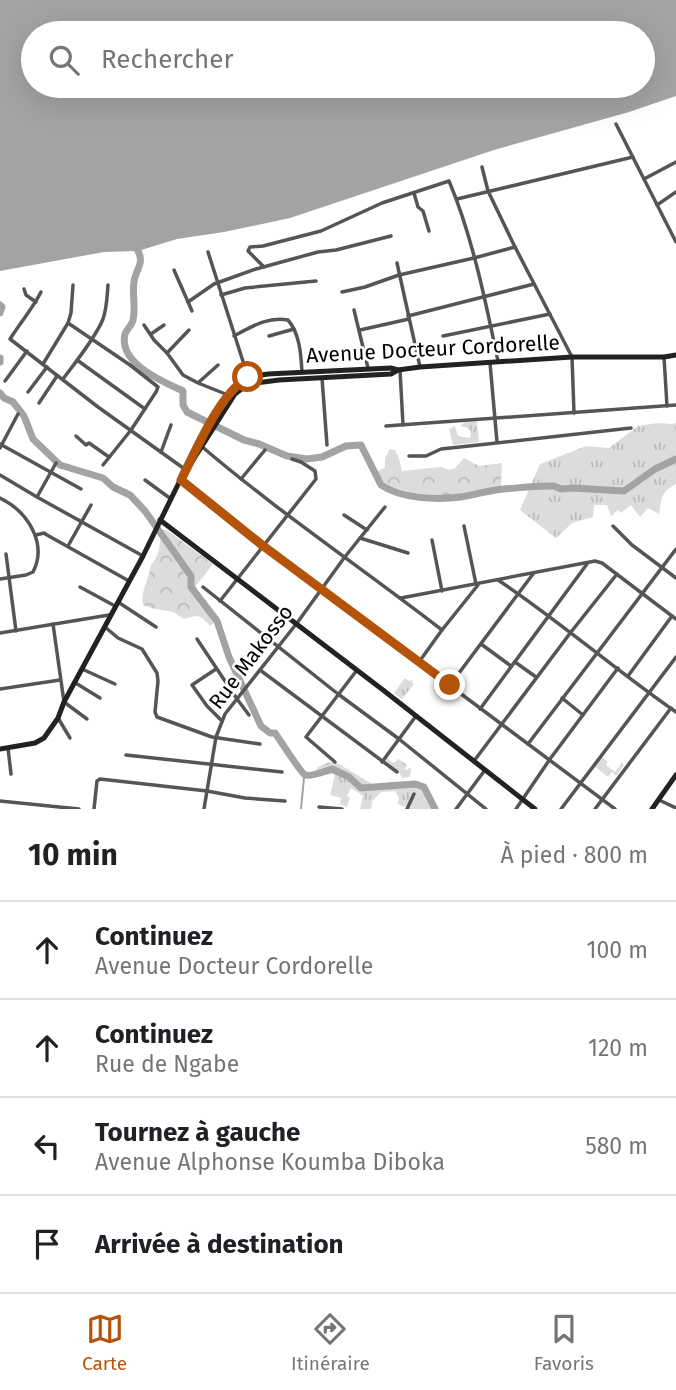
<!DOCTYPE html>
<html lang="fr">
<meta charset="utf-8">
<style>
:root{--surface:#fff;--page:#f2f2f2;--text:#202124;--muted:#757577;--line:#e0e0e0;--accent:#b45309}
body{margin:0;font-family:"Fira Sans",sans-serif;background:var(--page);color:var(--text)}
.stop{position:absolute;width:21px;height:21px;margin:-16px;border:5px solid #b45309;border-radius:50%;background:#fff}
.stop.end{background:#b45309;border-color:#fff;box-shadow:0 2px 7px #0008}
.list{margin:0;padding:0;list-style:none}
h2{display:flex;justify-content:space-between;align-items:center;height:91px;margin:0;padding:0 28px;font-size:30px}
h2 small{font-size:23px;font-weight:400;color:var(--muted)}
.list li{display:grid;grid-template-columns:46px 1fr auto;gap:21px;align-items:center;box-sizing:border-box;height:98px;padding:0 28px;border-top:2px solid var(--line)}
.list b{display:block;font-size:26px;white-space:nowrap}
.list p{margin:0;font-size:23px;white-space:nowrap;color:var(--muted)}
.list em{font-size:23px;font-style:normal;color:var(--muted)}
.icon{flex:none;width:38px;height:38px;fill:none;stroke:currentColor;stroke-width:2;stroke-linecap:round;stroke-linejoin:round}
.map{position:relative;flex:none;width:676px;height:809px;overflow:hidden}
.search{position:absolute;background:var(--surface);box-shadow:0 7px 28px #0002;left:21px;right:21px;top:21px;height:77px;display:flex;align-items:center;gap:18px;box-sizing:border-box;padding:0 24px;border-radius:38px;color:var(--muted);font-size:26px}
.sheet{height:483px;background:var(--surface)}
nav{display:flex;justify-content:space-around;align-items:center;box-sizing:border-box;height:98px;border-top:2px solid var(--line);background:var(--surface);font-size:19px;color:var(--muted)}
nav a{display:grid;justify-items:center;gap:4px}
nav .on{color:var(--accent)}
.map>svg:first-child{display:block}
</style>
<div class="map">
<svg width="676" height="809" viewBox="0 0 676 809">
<defs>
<pattern id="grass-tufts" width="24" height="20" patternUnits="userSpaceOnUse" patternTransform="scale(1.75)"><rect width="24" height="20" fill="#dcdcdc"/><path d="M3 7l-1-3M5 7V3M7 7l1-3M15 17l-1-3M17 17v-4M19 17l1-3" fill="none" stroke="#bbb"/></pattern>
<pattern id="forest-crowns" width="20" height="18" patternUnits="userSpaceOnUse" patternTransform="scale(1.75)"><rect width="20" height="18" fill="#dcdcdc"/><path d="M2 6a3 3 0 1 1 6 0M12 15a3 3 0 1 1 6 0" fill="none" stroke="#bbb"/></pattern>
</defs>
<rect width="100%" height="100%" fill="#fff"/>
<g fill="url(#grass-tufts)">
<path d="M477,421L479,442L453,445L449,429L455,426L458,436L470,438L471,431L466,427L460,426L465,422Z"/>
<path d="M658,423L672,424L676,423V484C661,492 662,497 659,514L648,508L640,517L631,505L621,513L618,510L611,516L607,505H594L593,517L572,523L556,538L520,510L540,464L586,446L609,448L638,426Z"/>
<path d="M405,678L409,681L413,680L412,683L414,684L402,699L394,693Z"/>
<path d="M602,757L608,762L606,765L615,772L622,763L624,765L616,776L612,772L608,777L594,766Z"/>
<path d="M387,758L393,763L399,759L407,765L405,769L407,770L409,768L411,769V772L409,777L402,778L399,772L384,762Z"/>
<path d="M329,762L339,764L377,787L389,782L419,781L425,786L426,800L430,805L431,809H409L416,794L415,793L405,807L398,804L399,798L395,791L381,792L372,801L371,809H360L363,796L351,788L347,796L350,798L347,807L340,804L341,798L330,795L335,774L317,775L314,772L318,767Z"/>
</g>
<g fill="url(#forest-crowns)">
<path d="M390,449L395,450L399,458L402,471L441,467L449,470L455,468L464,458L479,466L502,463L501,487C469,493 439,500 407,492C392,489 381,487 377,471L385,468V458Z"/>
<path d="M161,530H167L213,564L192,591L206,607L215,622L210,626C201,614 197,615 184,619L173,612L151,608L143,605C140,592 149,579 151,565C160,556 160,543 161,530Z"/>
</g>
<path fill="#a3a3a3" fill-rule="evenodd" d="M0,0H676V96L629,112L494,150L290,218L224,232L177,239L138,251L104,252L0,271ZM643,33V86H33V33Z"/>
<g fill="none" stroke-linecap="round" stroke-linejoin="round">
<path stroke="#a3a3a3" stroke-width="2" d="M301,809L304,778L302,773"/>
<g stroke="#a3a3a3" stroke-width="7">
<path d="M138,251C145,264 135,270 134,282C132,294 136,307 133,320C132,325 127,329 125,334C118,363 163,382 183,391V405L187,412L244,440L259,444L287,456L307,459L322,457L346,446L361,445L381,485C401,499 437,500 461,497C475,495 489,490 504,489C518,488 533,486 548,486H554L561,489L573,488L624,491L655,469L676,459"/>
<path d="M0,305L2,307L0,313"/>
<path d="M0,358V362"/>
<path d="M0,393L4,398L13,402L24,416L33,439L60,465L103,478L113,487L130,495L145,511L191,576V587L217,621L229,657L261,726L270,733H275C280,740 301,773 305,775C312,777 325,771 332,769L349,777L361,788L415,784L424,787L435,809"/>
</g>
<g stroke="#555" stroke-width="3.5">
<path d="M616,124L676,242"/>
<path d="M482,167L488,191L515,247L572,357L574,413"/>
<path d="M644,179L676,162"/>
<path d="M414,193L418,207L423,211L429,231"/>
<path d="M457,199L633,157"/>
<path d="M657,205L676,192"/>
<path d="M208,252L248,377"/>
<path d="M397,263L420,367"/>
<path d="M264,267L248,251L250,247L263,246L321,231L382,203L449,181C472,235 486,303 498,361"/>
<path d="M174,270L192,311"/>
<path d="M24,289L26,295L36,302"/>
<path d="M41,292C33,308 20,323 10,339L98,407L186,470"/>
<path d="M342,292L365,287L399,275L474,258L515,247"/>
<path d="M221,295L245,288L316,281"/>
<path d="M188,302L214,284L256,269L318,252L336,250L391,236"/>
<path d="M354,310L368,368"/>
<path d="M408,316L534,284"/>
<path d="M68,323L130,365L158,387L156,392L131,430L103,465"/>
<path d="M144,325L154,340L167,353L183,375L198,383L228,395"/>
<path d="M360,330L409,319"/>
<path d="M151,334L164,325"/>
<path d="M234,336C251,327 268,316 288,320C300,334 301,355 302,372"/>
<path d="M269,336L294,329"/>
<path d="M443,336L550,314"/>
<path d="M167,353L189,330"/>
<path d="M664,357L667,406"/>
<path d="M77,360L145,409"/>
<path d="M490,363L497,442"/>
<path d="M43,364L68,323L71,313L73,285"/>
<path d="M400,370L403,425"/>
<path d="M322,378L327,445"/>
<path d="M63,379C75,363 96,337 103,319C107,308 107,297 108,285"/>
<path d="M5,381L27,351"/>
<path d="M199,382L218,365"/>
<path d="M28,392L47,367"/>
<path d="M39,403L57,376"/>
<path d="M386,426L676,405"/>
<path d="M76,436L86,445L89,443L109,457"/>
<path d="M0,444L81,489"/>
<path d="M200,445C277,511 362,568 442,630L419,662"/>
<path d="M0,448L18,414"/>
<path d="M161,452L171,425"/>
<path d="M409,456H426L441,449L460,447L631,428"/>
<path d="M0,475L37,497L143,556"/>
<path d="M241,479L265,450"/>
<path d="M145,480L171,499"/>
<path d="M181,480L262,545L615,809"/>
<path d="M37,497L56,463"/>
<path d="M0,498C27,511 48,543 33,572L26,575L0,579"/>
<path d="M344,515L367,530"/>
<path d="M464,526L476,584"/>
<path d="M613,526L632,545L676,578"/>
<path d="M36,535L44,533L47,535L129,581"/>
<path d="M360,538L408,553"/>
<path d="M432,540L442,591"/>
<path d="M68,546L91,505"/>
<path d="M6,554L16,631"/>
<path d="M498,580C560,621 615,670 676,712"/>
<path d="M80,587L115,606"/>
<path d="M203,587L338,694L399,739L486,809"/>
<path d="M401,598L595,561L602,563L676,619"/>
<path d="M220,601L316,479L315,471L301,462L292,459"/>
<path d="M118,602L156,627"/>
<path d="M53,624L64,702L87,719"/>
<path d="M105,627L118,638L142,649L157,673L158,681L155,712L157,717L212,737L260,744"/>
<path d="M442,630L478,585"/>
<path d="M0,633L109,615"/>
<path d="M197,639L237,699L249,715"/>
<path d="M481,644L511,666"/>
<path d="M515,662L536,677"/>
<path d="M82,669L115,684"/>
<path d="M216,669L192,685L207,706L221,720"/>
<path d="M260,670L397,772"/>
<path d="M628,676L672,616"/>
<path d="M74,682L100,698"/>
<path d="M450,685L533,574"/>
<path d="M0,689L60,680"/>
<path d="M562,698L583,715"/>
<path d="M480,709L587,564"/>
<path d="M58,718L70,738"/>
<path d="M528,744L676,549"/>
<path d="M8,748L11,774"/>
<path d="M126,755L282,772"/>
<path d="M474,761L571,632L617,574"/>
<path d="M335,762L306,737L357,670"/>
<path d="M382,762L416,716"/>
<path d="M659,800L676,808"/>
<path d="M0,801L79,809"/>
<path d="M319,807L342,809"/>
<path d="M94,809L97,781L100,779L207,791L245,798L285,801"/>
<path d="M204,809L216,737L225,714L297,623L344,558L385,507"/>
<path d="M407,809L414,794"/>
<path d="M456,809L485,770"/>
<path d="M516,809L550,759L618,668"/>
<path d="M561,809L676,657"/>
<path d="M595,809L671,708"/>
</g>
<g stroke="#222" stroke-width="5">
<path d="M190,465L235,394L248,384L279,380L391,374L398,370"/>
<path d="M160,520L383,690L535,809"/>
<path d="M0,749L35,743L44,738L58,718L64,702L143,556L191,458L222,403L232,390L248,377L268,374L391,368L398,370L420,367L572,357H664L676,355"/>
<path d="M652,809L676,775"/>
</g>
</g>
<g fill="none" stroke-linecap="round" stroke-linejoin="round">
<path stroke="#b45309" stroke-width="9" d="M248,377C218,396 197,449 181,480L262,545L450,685"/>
</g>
<g text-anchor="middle" stroke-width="5" stroke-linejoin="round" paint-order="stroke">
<g font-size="21" fill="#000" stroke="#fff">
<text transform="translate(433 349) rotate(-3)" y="7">Avenue Docteur Cordorelle</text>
<text transform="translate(251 657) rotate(-53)" y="7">Rue Makosso</text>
</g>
</g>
</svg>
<div class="stop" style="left:248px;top:377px"></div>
<div class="stop end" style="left:450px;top:685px"></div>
<div class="search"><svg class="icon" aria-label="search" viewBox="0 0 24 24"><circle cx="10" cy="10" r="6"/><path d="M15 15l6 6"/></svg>Rechercher</div>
</div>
<section class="sheet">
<h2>10 min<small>À pied · 800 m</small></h2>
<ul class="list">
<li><svg class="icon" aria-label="ahead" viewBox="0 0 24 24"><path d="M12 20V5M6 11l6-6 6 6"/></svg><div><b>Continuez</b><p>Avenue Docteur Cordorelle</p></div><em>100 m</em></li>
<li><svg class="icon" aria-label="ahead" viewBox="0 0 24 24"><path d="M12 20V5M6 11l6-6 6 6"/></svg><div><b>Continuez</b><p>Rue de Ngabe</p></div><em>120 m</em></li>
<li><svg class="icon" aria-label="left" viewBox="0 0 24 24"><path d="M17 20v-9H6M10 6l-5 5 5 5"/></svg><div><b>Tournez à gauche</b><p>Avenue Alphonse Koumba Diboka</p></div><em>580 m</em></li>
<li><svg class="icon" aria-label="arrive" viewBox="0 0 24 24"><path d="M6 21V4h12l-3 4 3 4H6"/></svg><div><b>Arrivée à destination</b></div></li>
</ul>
</section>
<nav>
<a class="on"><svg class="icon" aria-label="map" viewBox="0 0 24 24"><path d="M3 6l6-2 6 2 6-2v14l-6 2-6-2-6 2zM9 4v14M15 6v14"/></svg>Carte</a>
<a><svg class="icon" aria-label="directions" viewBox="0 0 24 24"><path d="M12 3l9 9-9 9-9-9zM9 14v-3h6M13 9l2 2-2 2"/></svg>Itinéraire</a>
<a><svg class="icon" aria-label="saved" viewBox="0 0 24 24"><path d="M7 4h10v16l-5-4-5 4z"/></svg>Favoris</a>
</nav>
